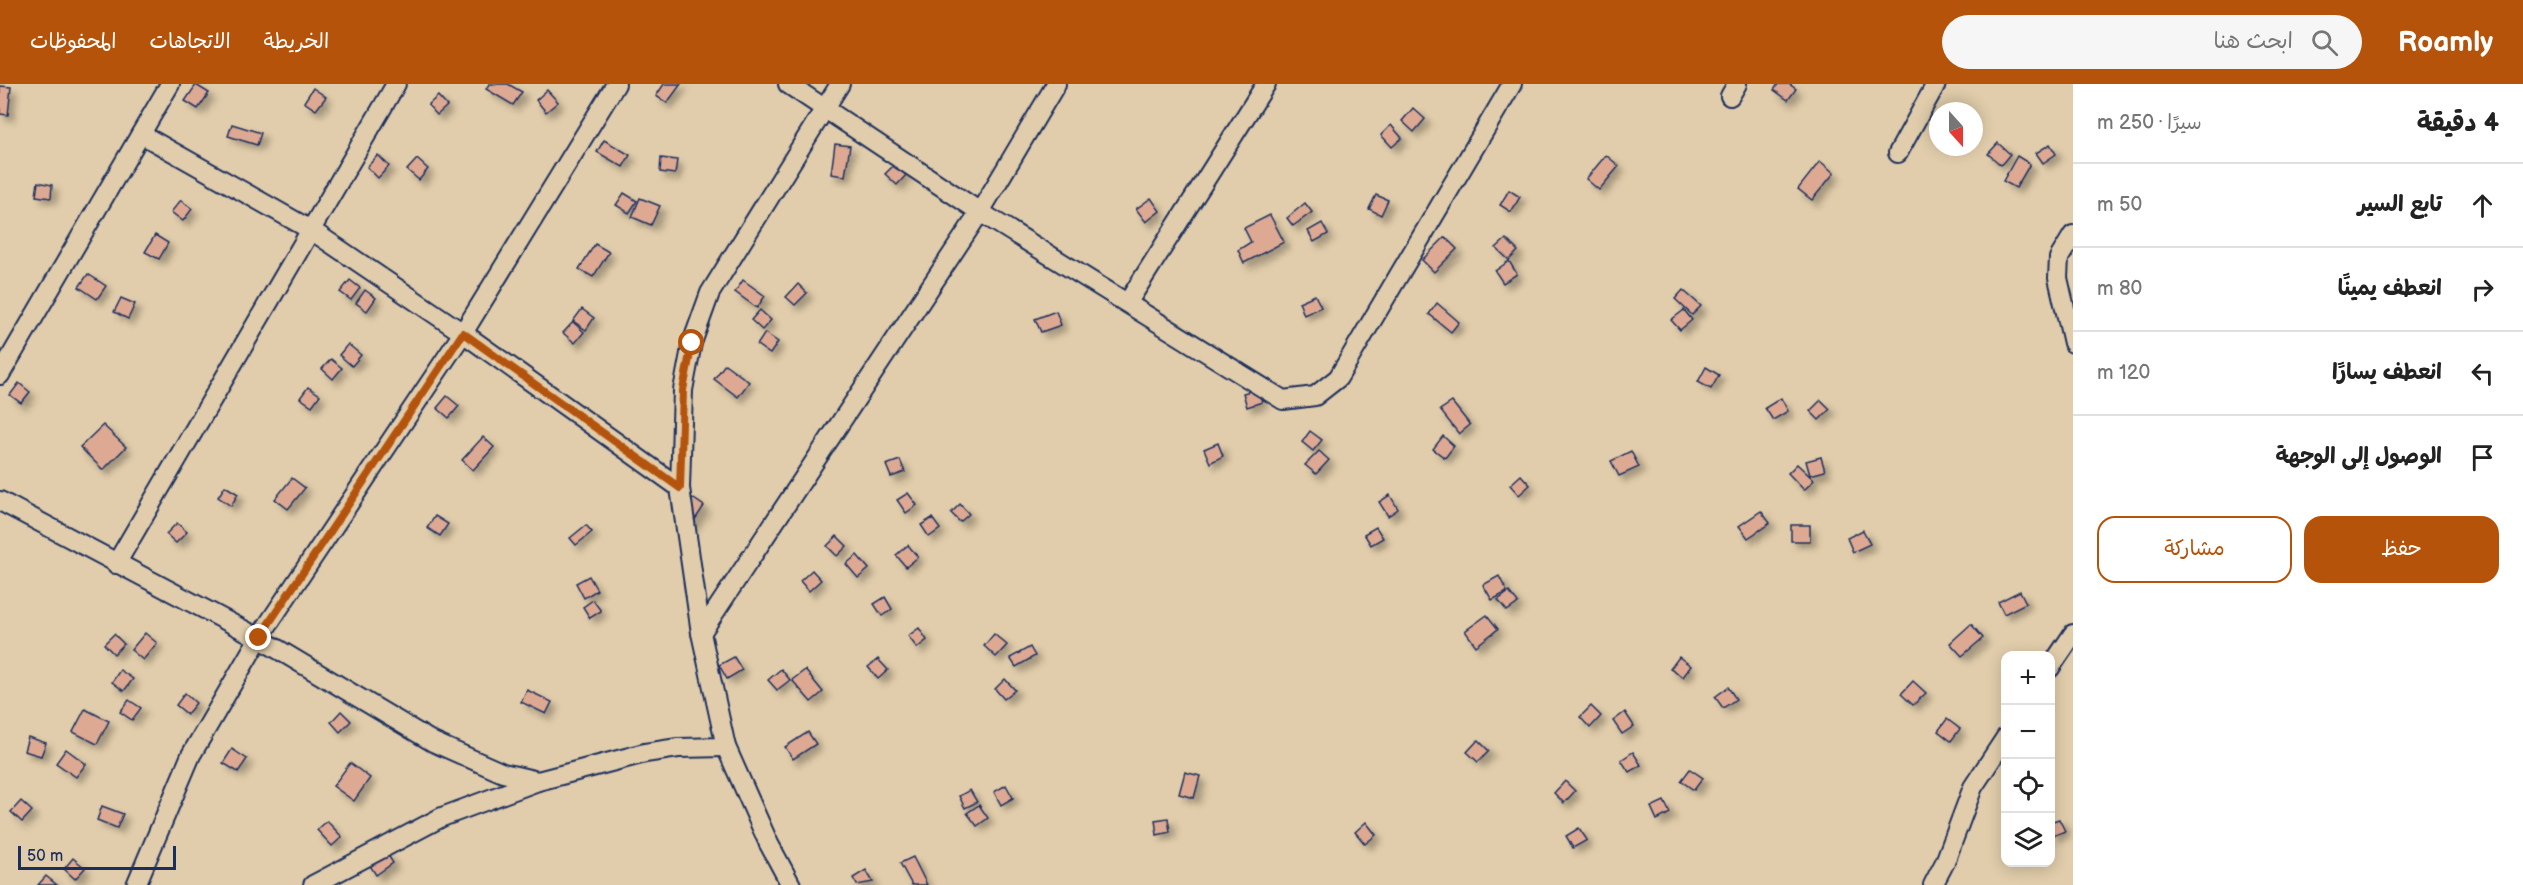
<!DOCTYPE html>
<html lang="ar">
<meta charset="utf-8">
<style>
:root{--surface:#fff;--page:#f6f6f6;--text:#222;--muted:#767676;--line:#e0e0e0;--accent:#b45309}
body{margin:0;font-family:"Balsamiq Sans","Playpen Sans Arabic",sans-serif;background:var(--page);color:var(--text);direction:rtl}
.controls{position:absolute;right:18px;bottom:18px;display:grid;overflow:hidden;border-radius:12px;box-shadow:0 3px 15px #0003}
.controls button{width:54px;height:54px;display:grid;place-items:center;padding:0;border:0;border-bottom:2px solid var(--line);background:var(--surface);color:var(--text);font:30px sans-serif}
.compass{position:absolute;left:1929px;top:18px;width:54px;height:54px;border-radius:50%;background:var(--surface);box-shadow:0 3px 15px #0003;rotate:159deg}
.scale{position:absolute;left:18px;bottom:15px;width:158px;box-sizing:border-box;padding-left:6px;border:3px solid #1b2f5e;border-top:0;font-size:16px;line-height:21px;white-space:nowrap;color:#1b2f5e;-webkit-text-stroke:4px #e1cdab;paint-order:stroke}
.stop{position:absolute;width:18px;height:18px;margin:-14px;border:4px solid #b45309;border-radius:50%;background:#fff}
.stop.end{background:#b45309;border-color:#fff;box-shadow:0 2px 6px #0008}
.list{margin:0;padding:0;list-style:none}
h2{display:flex;justify-content:space-between;align-items:center;height:78px;margin:0;padding:0 24px;font-size:26px}
h2 small{font-size:20px;font-weight:400;color:var(--muted)}
.list li{display:grid;grid-template-columns:39px 1fr auto;gap:18px;align-items:center;box-sizing:border-box;height:84px;padding:0 24px;border-top:2px solid var(--line)}
.list b{display:block;font-size:22px;white-space:nowrap}
.list em{font-size:20px;font-style:normal;color:var(--muted)}
.actions{display:flex;gap:12px;padding:18px 24px}
.actions a{flex:1;padding:14px 0;border:2px solid var(--accent);border-radius:18px;text-align:center;font-size:21px;color:var(--accent)}
.actions .main{background:var(--accent);color:#fff}
.icon{flex:none;width:33px;height:33px;fill:none;stroke:currentColor;stroke-width:2;stroke-linecap:round;stroke-linejoin:round}
.map{position:relative;flex:none;width:2073px;height:801px;overflow:hidden;direction:ltr}
header{display:flex;align-items:center;gap:36px;box-sizing:border-box;height:84px;padding:0 30px;background:var(--accent);color:#fff}
header strong{font-size:28px}
nav{display:flex;gap:33px;margin-inline-start:auto;font-size:21px}
.search{width:420px;height:54px;background:var(--page);display:flex;align-items:center;gap:15px;box-sizing:border-box;padding:0 21px;border-radius:33px;color:var(--muted);font-size:22px}
main{display:flex}
aside{flex:1;background:var(--surface)}
.map>svg:first-child{display:block}
</style>
<header>
<strong>Roamly</strong>
<div class="search"><svg class="icon" aria-label="search" viewBox="0 0 24 24"><circle cx="10" cy="10" r="6"/><path d="M15 15l6 6"/></svg>ابحث هنا</div>
<nav><a>الخريطة</a><a>الاتجاهات</a><a>المحفوظات</a></nav>
</header>
<main>
<aside>
<h2>4 دقيقة<small>سيرًا · 250 m</small></h2>
<ul class="list">
<li><svg class="icon" aria-label="ahead" viewBox="0 0 24 24"><path d="M12 20V5M6 11l6-6 6 6"/></svg><div><b>تابع السير</b></div><em>50 m</em></li>
<li><svg class="icon" aria-label="right" viewBox="0 0 24 24"><path d="M7 20v-9h11M14 6l5 5-5 5"/></svg><div><b>انعطف يمينًا</b></div><em>80 m</em></li>
<li><svg class="icon" aria-label="left" viewBox="0 0 24 24"><path d="M17 20v-9H6M10 6l-5 5 5 5"/></svg><div><b>انعطف يسارًا</b></div><em>120 m</em></li>
<li><svg class="icon" aria-label="arrive" viewBox="0 0 24 24"><path d="M6 21V4h12l-3 4 3 4H6"/></svg><div><b>الوصول إلى الوجهة</b></div></li>
</ul>
<div class="actions"><a class="main">حفظ</a><a>مشاركة</a></div>
</aside>
<div class="map">
<svg width="2073" height="801" viewBox="0 0 2073 801">
<defs>
<filter id="shadow"><feDropShadow dx="5.5" dy="5.5" stdDeviation="3" flood-color="#0004"/></filter>
</defs>
<rect width="100%" height="100%" fill="#e1cdab"/>
<filter id="ink" filterUnits="userSpaceOnUse"><feTurbulence type="fractalNoise" baseFrequency=".0167" numOctaves="2"/><feDisplacementMap in="SourceGraphic" scale="12" xChannelSelector="R" yChannelSelector="G"/><feConvolveMatrix kernelMatrix="1 2 1 2 8 2 1 2 1" color-interpolation-filters="sRGB"/></filter>
<g filter="url(#ink)">
<g fill="#dea993" stroke="#1b2f5e" stroke-width="1.5" filter="url(#shadow)">
<path d="M489,0H508L522,8L513,21L486,5Z"/>
<path d="M664,0H681L667,19L656,12Z"/>
<path d="M1778,0H1789L1796,5L1788,16L1774,6Z"/>
<path d="M196,1L209,9L198,25L185,17Z"/>
<path d="M0,2L11,3L8,31L0,30Z"/>
<path d="M313,4L326,13L316,26L304,18Z"/>
<path d="M547,6L558,18L546,28L536,16Z"/>
<path d="M438,12L447,22L437,31L428,21Z"/>
<path d="M1413,24L1425,35L1414,48L1402,37Z"/>
<path d="M232,40L261,49L257,61L228,52Z"/>
<path d="M1391,41L1402,54L1392,63L1381,51Z"/>
<path d="M604,56L630,71L623,83L597,68Z"/>
<path d="M1998,59L2010,70L2001,81L1988,70Z"/>
<path d="M835,60L850,62L845,92L831,90Z"/>
<path d="M2050,60L2056,70L2043,79L2036,69Z"/>
<path d="M378,71L389,82L378,94L367,83Z"/>
<path d="M1606,71L1619,82L1599,106L1586,95Z"/>
<path d="M2017,72L2030,80L2016,104L2003,97Z"/>
<path d="M661,74L677,76L675,90L660,88Z"/>
<path d="M417,75L428,85L419,96L407,86Z"/>
<path d="M1820,77L1834,89L1812,116L1798,105Z"/>
<path d="M895,80L906,91L897,101L885,90Z"/>
<path d="M38,98L52,101L51,114L36,112Z"/>
<path d="M1509,106L1520,113L1511,128L1500,121Z"/>
<path d="M624,109L637,117L629,129L616,121Z"/>
<path d="M1376,111L1388,116L1381,131L1369,125Z"/>
<path d="M640,114L660,122L651,141L632,133Z"/>
<path d="M1151,114L1160,127L1146,138L1136,125Z"/>
<path d="M181,116L192,125L183,137L171,128Z"/>
<path d="M1305,119L1312,128L1293,142L1287,134Z"/>
<path d="M1270,131L1284,158L1244,179L1238,166L1251,158L1244,144Z"/>
<path d="M1322,139L1328,150L1314,158L1308,147Z"/>
<path d="M155,151L168,159L159,175L145,168Z"/>
<path d="M1445,153L1457,165L1434,188L1422,176Z"/>
<path d="M1506,155L1518,167L1509,176L1496,164Z"/>
<path d="M595,160L609,168L593,193L579,185Z"/>
<path d="M1509,177L1517,190L1503,199L1495,187Z"/>
<path d="M88,190L106,202L97,215L79,203Z"/>
<path d="M350,196L360,204L351,216L340,208Z"/>
<path d="M743,196L765,212L757,224L735,208Z"/>
<path d="M798,200L807,209L795,221L786,213Z"/>
<path d="M365,206L376,214L367,227L356,219Z"/>
<path d="M1683,206L1701,222L1692,231L1675,215Z"/>
<path d="M1315,211L1321,223L1304,231L1299,218Z"/>
<path d="M121,214L135,220L128,235L114,228Z"/>
<path d="M1437,219L1459,238L1451,248L1429,230Z"/>
<path d="M582,225L594,234L586,246L573,237Z"/>
<path d="M760,226L771,236L762,246L751,236Z"/>
<path d="M1684,226L1692,236L1680,246L1671,236Z"/>
<path d="M1056,227L1061,241L1041,248L1035,235Z"/>
<path d="M573,238L584,248L575,259L563,249Z"/>
<path d="M765,249L778,258L770,270L757,261Z"/>
<path d="M348,260L361,271L352,282L339,271Z"/>
<path d="M331,275L342,284L333,295L322,285Z"/>
<path d="M725,280L749,298L738,313L714,295Z"/>
<path d="M1706,283L1719,291L1711,305L1698,298Z"/>
<path d="M19,299L30,308L21,319L10,311Z"/>
<path d="M308,303L320,311L312,322L300,314Z"/>
<path d="M1258,305L1262,318L1247,323L1243,309Z"/>
<path d="M447,312L459,322L449,334L437,324Z"/>
<path d="M1781,314L1788,327L1773,336L1765,324Z"/>
<path d="M1821,316L1830,325L1819,336L1810,327Z"/>
<path d="M1452,318L1470,341L1459,350L1440,326Z"/>
<path d="M103,341L126,363L103,386L80,363Z"/>
<path d="M1310,347L1322,356L1313,367L1302,358Z"/>
<path d="M1443,352L1454,362L1445,374L1433,365Z"/>
<path d="M483,353L494,363L473,386L462,376Z"/>
<path d="M1218,359L1223,372L1210,379L1204,365Z"/>
<path d="M1319,367L1329,376L1316,390L1305,381Z"/>
<path d="M1631,367L1639,383L1619,392L1611,377Z"/>
<path d="M1821,373L1825,387L1810,391L1806,377Z"/>
<path d="M900,376L905,388L891,393L886,381Z"/>
<path d="M1797,380L1814,396L1804,406L1788,389Z"/>
<path d="M1521,391L1530,401L1519,411L1510,401Z"/>
<path d="M292,394L305,404L288,425L275,415Z"/>
<path d="M225,402L238,410L231,422L218,413Z"/>
<path d="M908,409L917,421L906,429L897,416Z"/>
<path d="M1390,411L1398,425L1388,432L1379,418Z"/>
<path d="M691,413L704,422L690,443L677,434Z"/>
<path d="M960,420L969,430L960,438L951,429Z"/>
<path d="M1761,427L1770,439L1748,454L1739,442Z"/>
<path d="M435,432L448,440L440,452L427,444Z"/>
<path d="M932,434L940,445L929,453L921,441Z"/>
<path d="M177,439L187,448L176,459L166,450Z"/>
<path d="M586,441L592,448L576,461L570,454Z"/>
<rect x="1791" y="441" width="19" height="16"/>
<path d="M1376,443L1383,454L1371,461L1364,450Z"/>
<path d="M1863,446L1870,460L1853,468L1847,454Z"/>
<path d="M837,452L847,462L837,472L827,462Z"/>
<path d="M908,461L918,473L906,483L896,471Z"/>
<path d="M857,471L869,485L858,494L846,480Z"/>
<path d="M812,486L821,496L809,507L800,497Z"/>
<path d="M589,492L597,506L584,514L576,499Z"/>
<path d="M1499,492L1507,508L1492,516L1483,501Z"/>
<path d="M2020,507L2026,519L2004,530L1998,518Z"/>
<path d="M1509,508L1518,519L1507,527L1498,516Z"/>
<path d="M885,513L892,525L882,532L874,520Z"/>
<path d="M593,516L601,527L590,534L583,523Z"/>
<path d="M1487,531L1498,545L1476,562L1465,547Z"/>
<path d="M1971,540L1983,554L1962,572L1950,559Z"/>
<path d="M919,544L927,556L917,564L908,552Z"/>
<path d="M145,549L157,559L143,576L131,566Z"/>
<path d="M114,550L124,560L114,570L104,560Z"/>
<path d="M994,550L1007,561L996,573L984,562Z"/>
<path d="M1030,563L1035,572L1016,583L1010,574Z"/>
<path d="M734,573L742,586L727,595L719,581Z"/>
<path d="M1679,573L1691,582L1683,593L1670,585Z"/>
<path d="M878,575L888,586L878,595L868,583Z"/>
<path d="M781,585L790,596L777,606L768,596Z"/>
<path d="M120,586L133,595L124,607L112,598Z"/>
<path d="M805,586L823,608L811,618L792,596Z"/>
<path d="M1005,595L1015,606L1004,615L995,605Z"/>
<path d="M1913,597L1926,609L1913,621L1901,610Z"/>
<path d="M1728,603L1736,615L1723,624L1715,613Z"/>
<path d="M527,606L552,618L546,630L521,618Z"/>
<path d="M185,609L196,619L187,630L176,621Z"/>
<path d="M129,616L141,624L132,636L120,628Z"/>
<path d="M1591,622L1601,632L1590,644L1580,633Z"/>
<path d="M85,625L109,637L97,660L73,648Z"/>
<path d="M341,627L351,637L340,648L331,638Z"/>
<path d="M1625,628L1634,642L1622,650L1613,637Z"/>
<path d="M1947,635L1960,645L1951,657L1938,647Z"/>
<path d="M808,648L816,660L793,675L785,663Z"/>
<path d="M28,653L46,659L41,672L24,667Z"/>
<path d="M1478,656L1489,667L1478,678L1467,668Z"/>
<path d="M66,665L86,680L76,693L56,679Z"/>
<path d="M232,665L247,675L238,688L223,679Z"/>
<path d="M1633,668L1641,681L1629,688L1621,676Z"/>
<path d="M350,679L370,694L354,717L333,702Z"/>
<path d="M1690,685L1703,694L1694,706L1681,697Z"/>
<path d="M1185,688L1200,692L1194,714L1179,710Z"/>
<path d="M1565,697L1575,707L1564,719L1554,709Z"/>
<path d="M1006,701L1013,714L1001,721L994,708Z"/>
<path d="M970,706L977,718L965,724L959,712Z"/>
<path d="M21,717L32,727L22,738L11,728Z"/>
<path d="M1664,717L1670,729L1657,736L1651,723Z"/>
<path d="M979,721L988,734L977,742L967,729Z"/>
<path d="M102,722L123,730L117,744L97,736Z"/>
<path d="M1168,734L1170,748L1157,751L1155,736Z"/>
<path d="M2059,735L2065,747L2053,752L2050,738Z"/>
<path d="M327,737L342,753L332,762L317,746Z"/>
<path d="M1366,738L1376,751L1365,760L1355,748Z"/>
<path d="M1579,744L1587,756L1573,764L1566,752Z"/>
<path d="M386,768L393,779L376,791L369,780Z"/>
<path d="M913,773L927,801H912L900,779Z"/>
<path d="M73,774L85,784L75,795L64,785Z"/>
<path d="M866,786L873,798L857,801L853,794Z"/>
<path d="M46,792L57,801H38Z"/>
</g>
<g fill="none" stroke-linecap="round" stroke-linejoin="round">
<g stroke="#1b2f5e" stroke-width="22">
<g id="street">
<path d="M788,0L980,128L1283,316L1315,312L1338,294L1512,0"/>
<path d="M1730,12L1737,0"/>
<path d="M141,50L311,146L463,249L680,404"/>
<path d="M1898,69L1936,0"/>
<path d="M2073,151L2059,174L2058,194L2073,259"/>
<path d="M1128,218L1266,0"/>
<path d="M0,291L170,0"/>
<path d="M0,417L259,554L433,658L503,689L538,697"/>
<path d="M116,480L396,0"/>
<path d="M701,549L980,128L1056,0"/>
<path d="M2050,584L2073,550"/>
<path d="M136,801L191,671L259,554L463,249L616,0"/>
<path d="M313,801L442,733L538,697L645,669L678,664L726,663"/>
<path d="M791,801L769,760L726,663L701,549L680,404L683,306L692,259L710,209L840,0"/>
<path d="M1933,801L1945,778L1973,703L2006,653"/>
</g>
</g>
<use href="#street" stroke="#e1cdab" stroke-width="18"/>
</g>
</g>
<g fill="none" stroke-linecap="round" stroke-linejoin="round" filter="url(#ink)">
<path stroke="#b45309" stroke-width="8" d="M259,554L463,249L680,404L683,306L692,259"/>
</g>
</svg>
<div class="controls">
<button>+</button>
<button>−</button>
<button><svg class="icon" aria-label="locate" viewBox="0 0 24 24"><circle cx="12" cy="12" r="6"/><path d="M12 2v4M12 18v4M2 12h4M18 12h4"/></svg></button>
<button><svg class="icon" aria-label="layers" viewBox="0 0 24 24"><path d="M12 4l9 5-9 5-9-5zM3 14l9 5 9-5"/></svg></button>
</div>
<svg class="compass" viewBox="-18 -18 36 36"><path d="M0-13l5 13h-10z" fill="#e53935"/><path d="M0 13l5-13h-10z" fill="#767676"/></svg>
<div class="scale">50 m</div>
<div class="stop" style="left:692px;top:259px"></div>
<div class="stop end" style="left:259px;top:554px"></div>
</div>
</main>
